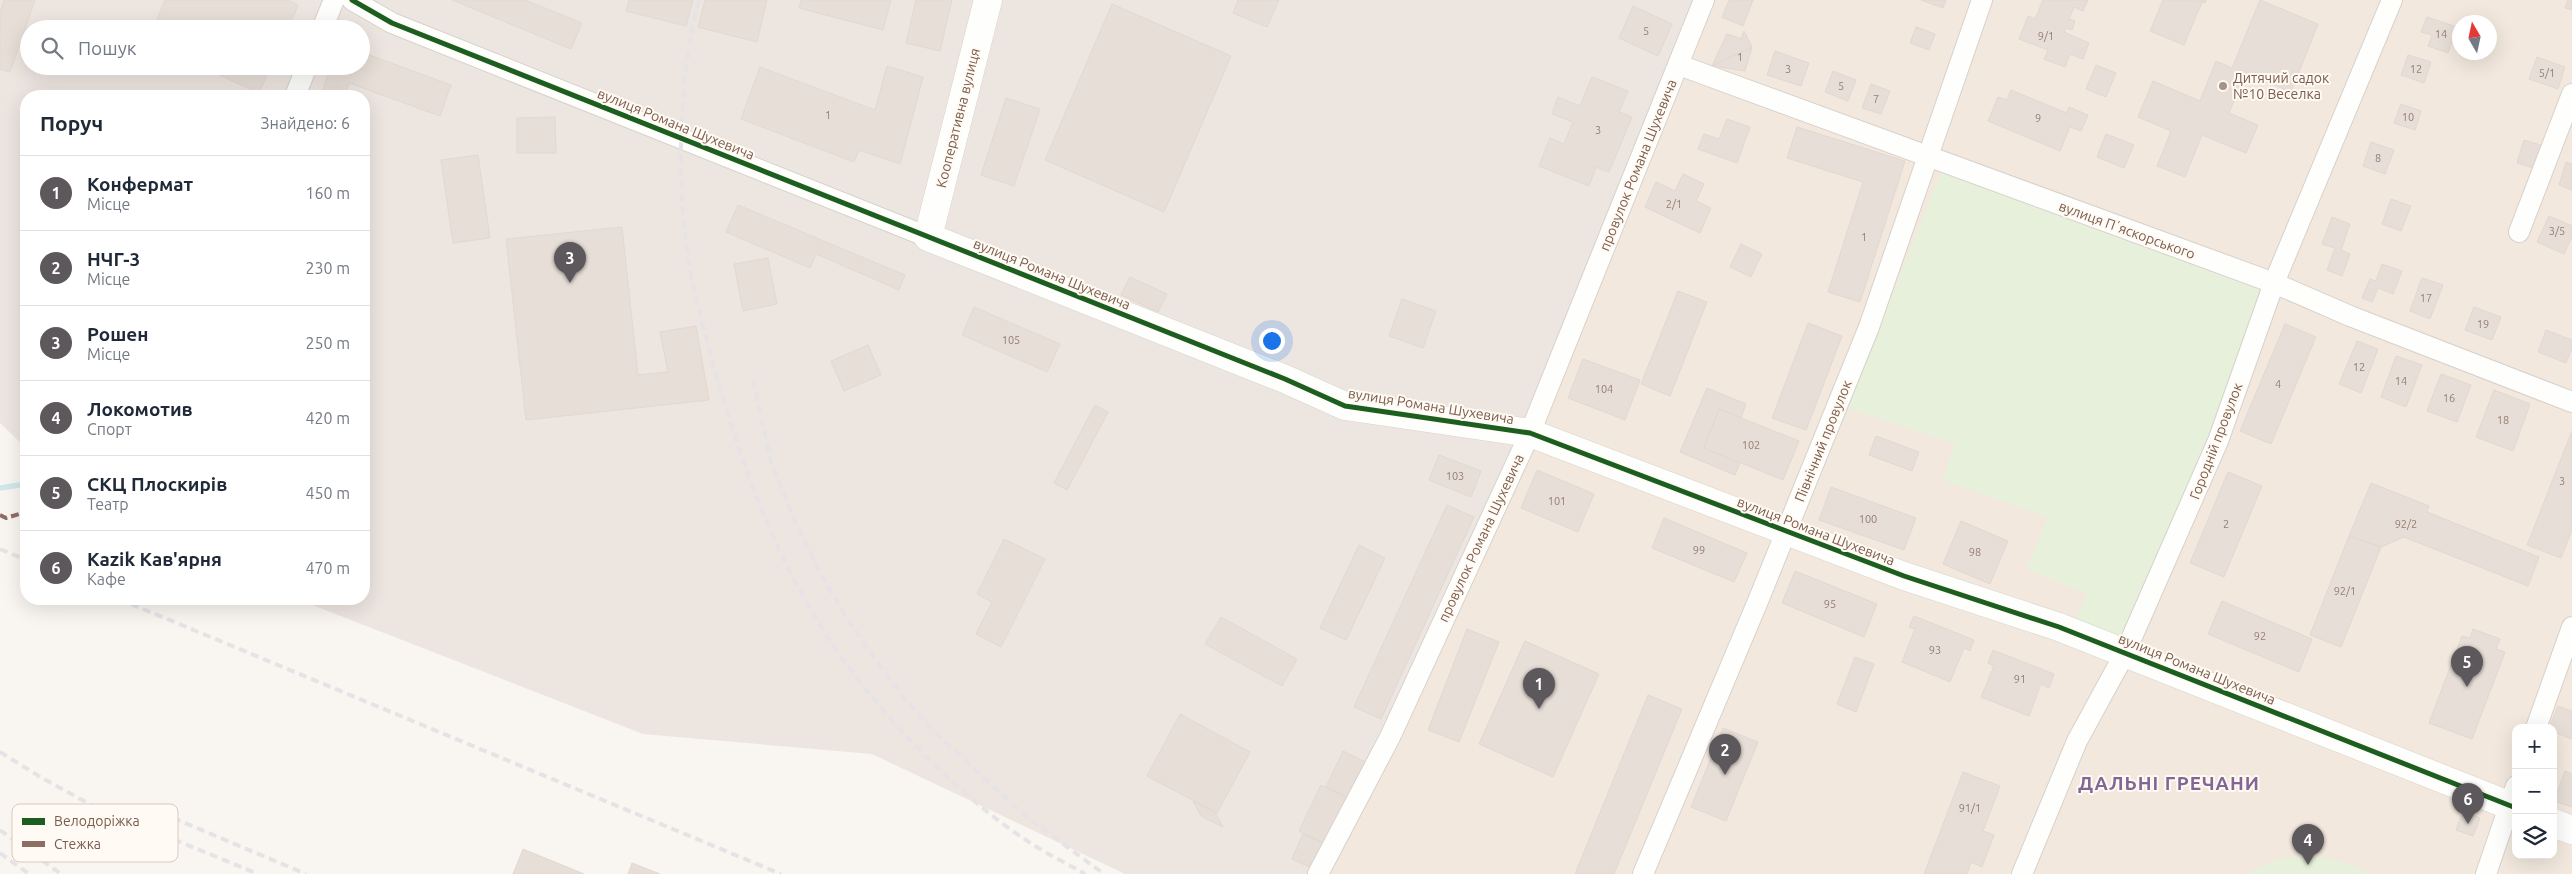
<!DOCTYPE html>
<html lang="uk">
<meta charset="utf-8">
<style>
:root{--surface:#fff;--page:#f2f2f3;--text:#1f2937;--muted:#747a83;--line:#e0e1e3;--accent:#5c585b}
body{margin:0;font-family:Ubuntu,sans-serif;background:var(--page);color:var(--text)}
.controls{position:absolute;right:15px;bottom:15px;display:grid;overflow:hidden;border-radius:10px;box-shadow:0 5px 20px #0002}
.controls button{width:45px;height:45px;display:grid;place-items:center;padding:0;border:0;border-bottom:1px solid var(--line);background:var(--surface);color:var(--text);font:25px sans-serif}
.compass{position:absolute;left:2452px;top:15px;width:45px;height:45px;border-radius:50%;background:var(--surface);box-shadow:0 5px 20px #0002;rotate:351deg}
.you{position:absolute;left:1271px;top:340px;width:18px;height:18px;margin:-12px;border:4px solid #fff;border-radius:50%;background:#1a73e8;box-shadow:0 0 0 8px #1a73e833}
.badge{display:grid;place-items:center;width:32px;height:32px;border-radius:50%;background:var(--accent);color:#fff;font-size:16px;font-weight:700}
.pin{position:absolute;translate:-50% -41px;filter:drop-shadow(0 1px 2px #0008)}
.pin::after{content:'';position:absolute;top:26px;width:18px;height:15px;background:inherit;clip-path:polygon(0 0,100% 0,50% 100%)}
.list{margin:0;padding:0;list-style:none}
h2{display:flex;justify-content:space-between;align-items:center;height:65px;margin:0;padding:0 20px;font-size:21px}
h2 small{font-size:16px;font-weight:400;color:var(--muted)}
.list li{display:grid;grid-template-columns:32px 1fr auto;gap:15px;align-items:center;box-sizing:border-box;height:75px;padding:0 20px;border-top:1px solid var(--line)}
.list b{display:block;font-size:19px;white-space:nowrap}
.list p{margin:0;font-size:16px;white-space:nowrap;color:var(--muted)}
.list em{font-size:16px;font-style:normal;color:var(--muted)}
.icon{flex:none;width:28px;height:28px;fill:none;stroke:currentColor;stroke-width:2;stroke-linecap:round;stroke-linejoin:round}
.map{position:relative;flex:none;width:2572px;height:874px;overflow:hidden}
.search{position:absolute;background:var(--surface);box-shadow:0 5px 20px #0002;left:20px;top:20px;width:350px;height:55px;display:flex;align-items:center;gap:12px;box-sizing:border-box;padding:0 18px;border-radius:28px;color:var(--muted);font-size:19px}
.panel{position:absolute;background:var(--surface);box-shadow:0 5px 20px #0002;left:20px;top:90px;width:350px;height:515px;border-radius:20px}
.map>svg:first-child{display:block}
</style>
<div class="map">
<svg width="2572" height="874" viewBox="0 0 2572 874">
<rect width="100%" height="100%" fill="#f9f5f0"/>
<path fill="#f2e8de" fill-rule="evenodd" d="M1703,0H2572V874H1318ZM2460,22H2490V52H2460ZM2516,728H2553V855H2516Z"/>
<path fill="#ede5e0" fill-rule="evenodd" d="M0,0H1703L1530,433L1318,874H1125L872,754L643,734L297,599H364V96H26V448L0,423ZM29,29H361V66H29Z"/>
<g fill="#e7f0db">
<path d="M1942,170L2273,292L2120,642L2074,624L2087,594L2027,569L2048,517L1943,480L1955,443L1847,408Z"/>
<path d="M2299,856C2324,856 2347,861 2370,874H2248L2274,861Z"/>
</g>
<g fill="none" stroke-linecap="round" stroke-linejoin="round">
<path stroke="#d0e8ea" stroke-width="5.5" d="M0,488L26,484"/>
</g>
<g fill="#e6ded7" stroke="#e2d8d2">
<path d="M4,0H35L10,72L0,69V13Z"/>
<path d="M165,0H288L298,5L288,29H153Z"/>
<path d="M452,0H525L582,23L571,49Z"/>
<path d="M629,0H693L686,26L626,11Z"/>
<path d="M705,0H767L757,42L698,27Z"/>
<path d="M801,0H891L883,30L799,8Z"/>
<path d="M916,0H952L940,51L906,43Z"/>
<path d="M1238,0H1279L1267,27L1233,13Z"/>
<path d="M1729,0H1753L1743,26L1722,17Z"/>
<path d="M1921,0H1946L1943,8Z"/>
<path d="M2043,0H2088L2083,11L2074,7L2069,19L2075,21L2072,30L2066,28L2064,32L2089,43L2083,59L2070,54L2065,67L2044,59L2048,50L2019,39L2028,16L2035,19Z"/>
<path d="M2163,0H2206L2205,3L2202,2L2184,45L2150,31Z"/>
<path d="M2260,0L2318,24L2291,92L2245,73L2229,113L2258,125L2246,153L2202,135L2185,177L2157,166L2171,131L2138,117L2153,81L2200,101L2216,61L2232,68Z"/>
<path d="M2568,0H2572V10L2565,8Z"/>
<path d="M1112,4L1231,56L1164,212L1045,160Z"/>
<path d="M1633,6L1672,24L1658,56L1619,38Z"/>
<path d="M2427,17L2457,27L2448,53L2428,46L2432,35L2421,32Z"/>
<path d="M1916,27L1935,34L1929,50L1910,43Z"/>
<path d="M1744,31L1752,47L1712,66L1727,34L1741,39Z"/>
<path d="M1752,47L1745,71L1712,66Z"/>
<path d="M1775,51L1809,63L1801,86L1767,75Z"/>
<path d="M361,52L451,85L440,116L349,83L345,96H329L321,94L331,66H361Z"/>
<path d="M2408,55L2431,62L2424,83L2401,75Z"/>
<path d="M2537,57L2565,67L2558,89L2529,79Z"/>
<path d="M2096,65L2116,73L2106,97L2086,89Z"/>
<path d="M199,66H271L259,93Z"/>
<path d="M887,66L923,77L900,164L859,150L854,162L741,119L760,67L875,110Z"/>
<path d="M1833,71L1856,80L1848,101L1825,92Z"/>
<path d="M1592,77L1628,91L1619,112L1632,117L1609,172L1596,167L1589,186L1539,166L1550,138L1564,144L1573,122L1552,114L1558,97L1580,106Z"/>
<path d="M1871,84L1890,91L1881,114L1862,108Z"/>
<path d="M2011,90L2067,113L2069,107L2088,115L2081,131L2070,127L2060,151L1988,121L1998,97L2007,100Z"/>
<path d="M1006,98L1040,109L1014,186L981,175Z"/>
<path d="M2401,104L2421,111L2415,130L2394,123Z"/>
<path d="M555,117L556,153H517V118Z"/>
<path d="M1727,119L1750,127L1737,163L1698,149L1704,134L1719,139Z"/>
<path d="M1797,127L1905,161L1860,302L1828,292L1863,182L1787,158Z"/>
<path d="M2106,134L2134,145L2124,168L2097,157Z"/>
<path d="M2524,140L2544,146L2537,169L2517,163Z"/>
<path d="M2371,142L2394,150L2385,174L2363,166Z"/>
<path d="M478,155L490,238L453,243L441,160Z"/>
<path d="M2566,162L2572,164V190L2559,185Z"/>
<path d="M1683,174L1704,184L1696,201L1711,208L1700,233L1645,207L1656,182L1675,191Z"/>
<path d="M2391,199L2411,206L2401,231L2382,224Z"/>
<path d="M738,205L905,275L899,290L816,254L810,268L726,232Z"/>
<path d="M2549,216L2572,226V237L2564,254L2537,242Z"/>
<path d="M2332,217L2350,224L2341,250L2350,254L2342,276L2327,270L2335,248L2322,244Z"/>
<path d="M622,227L638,375L668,372L660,332L696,326L709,400L526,420L506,239Z"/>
<path d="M1741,244L1762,254L1751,277L1730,267Z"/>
<path d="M768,258L777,304L743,311L734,264Z"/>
<path d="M2382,264L2402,271L2393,294L2378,288L2372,302L2362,298L2370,279L2376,281Z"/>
<path d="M1130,277L1167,294L1158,312L1121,295Z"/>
<path d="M2422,278L2443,285L2430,319L2410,311Z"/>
<path d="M1678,291L1707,302L1670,396L1641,384Z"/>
<path d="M1402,299L1436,311L1423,348L1389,336Z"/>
<path d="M974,307L1060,344L1047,372L962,335Z"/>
<path d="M2474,307L2501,317L2492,340L2465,330Z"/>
<path d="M1808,323L1842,336L1806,430L1772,418Z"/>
<path d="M2285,324L2316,337L2271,444L2240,431Z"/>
<path d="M2546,330L2572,340V348L2566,363L2538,352Z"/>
<path d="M2357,341L2378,349L2361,393L2339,384Z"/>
<path d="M868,345L881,375L844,391L831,361Z"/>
<path d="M2396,356L2422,365L2406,407L2381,397Z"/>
<path d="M1583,359L1640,380L1625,420L1568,398Z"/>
<path d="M2441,374L2471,385L2457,422L2427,411Z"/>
<path d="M1707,388L1746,404L1741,418L1719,409L1704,448L1740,463L1735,475L1680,452Z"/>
<path d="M2494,390L2530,404L2513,451L2476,437Z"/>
<path d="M1095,405L1108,412L1067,490L1054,483Z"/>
<path d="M1719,409L1799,441L1783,480L1704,448Z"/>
<path d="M2572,431V530L2561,558L2527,545Z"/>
<path d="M1876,436L1919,452L1912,471L1869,455Z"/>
<path d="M1439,455L1481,471L1471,497L1429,480Z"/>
<path d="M1537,470L1594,494L1578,532L1521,508Z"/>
<path d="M2228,472L2262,486L2224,577L2190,563Z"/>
<path d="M2371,483L2429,506L2427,512L2539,557L2528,586L2404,537L2381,547L2349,536Z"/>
<path d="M1831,487L1916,518L1904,550L1819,520Z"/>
<path d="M1447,505L1474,517L1381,719L1354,707Z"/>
<path d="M1664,518L1747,553L1734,582L1652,548Z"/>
<path d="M1961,521L2008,541L1990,584L1943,564Z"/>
<path d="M2349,536L2381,547L2341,647L2310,635Z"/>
<path d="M1004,539L1045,559L1001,647L976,634L992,602L977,594Z"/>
<path d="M1359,545L1385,558L1346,640L1320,628Z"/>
<path d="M1795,571L1877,604L1864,637L1782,603Z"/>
<path d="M2222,601L2312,639L2299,672L2208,634Z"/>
<path d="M1914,616L1974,640L1970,651L1964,648L1950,682L1902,662L1915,629L1909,627Z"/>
<path d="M1221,617L1297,659L1282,686L1205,644Z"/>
<path d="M1467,629L1499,642L1459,742L1428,730Z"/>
<path d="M2473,629L2500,639L2496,649L2505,652L2472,739L2429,723L2462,636L2470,638Z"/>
<path d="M1525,641L1599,674L1553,777L1479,744Z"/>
<path d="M1993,650L2054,674L2049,688L2041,684L2029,716L1981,697L1994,666L1988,663Z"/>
<path d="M1855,657L1874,664L1856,712L1837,704Z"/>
<path d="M1648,695L1682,709L1614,874H1575Z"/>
<path d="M2558,706L2572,711V739L2553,732V728H2549Z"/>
<path d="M1180,714L1250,752L1217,813L1147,776Z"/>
<path d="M1723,728L1758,742L1726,821L1691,807Z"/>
<path d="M1343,751L1365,762L1348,798L1326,787Z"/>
<path d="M2565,771L2572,774V807L2554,801Z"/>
<path d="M1963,772L2000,786L1983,831L1994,835L1982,867L1971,862L1967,874H1924Z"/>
<path d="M1321,785L1348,798L1326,844L1299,831Z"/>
<path d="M1193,801L1215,812L1223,827L1201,816Z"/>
<path d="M2463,811L2480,818L2473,836L2456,830Z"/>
<path d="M1303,834L1326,844L1314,869L1292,859Z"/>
<path d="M523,849L584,874H513Z"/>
<path d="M632,863L660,874H628Z"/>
</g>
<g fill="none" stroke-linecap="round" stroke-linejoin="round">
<g stroke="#d7d1cb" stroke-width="22">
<g id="street">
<path d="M352,0L392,23L928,237"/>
<path d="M322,29L334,0"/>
<path d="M1679,65L2274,283L2350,316L2572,402"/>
<path d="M295,96L307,66"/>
<path d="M2519,232L2572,94"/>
<path d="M2536,728L2572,627"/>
<path d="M1318,874L1390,737L1530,433L1704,0"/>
<path d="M1643,874L1758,601L1869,327L1982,0"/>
<path d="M2022,874L2077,741L2125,653L2218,441L2274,283L2392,0"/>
<path d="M2486,874L2516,786"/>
</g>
</g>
<g stroke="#d9d2cb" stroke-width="29">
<g id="secondary">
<path d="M988,0L928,237L1285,379L1345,406L1530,433L1904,576L2059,627L2516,808"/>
<path d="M2553,823L2572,830"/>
</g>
</g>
<use href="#street" stroke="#fefefd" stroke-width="20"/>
<use href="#secondary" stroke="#fefefd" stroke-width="28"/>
<g stroke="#e6e3e7" stroke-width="4" stroke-dasharray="8 5" stroke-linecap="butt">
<path d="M699,0C680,73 677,160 685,234C689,276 701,319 712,359C743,477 789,596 867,691C914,748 970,804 1032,844C1049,855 1068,864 1085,874"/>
<path d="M753,380L771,462L794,519L818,569L846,617L873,656L904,698L944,741L1024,815L1104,874"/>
<path d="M0,549L26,560"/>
<path d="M119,599L781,874"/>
<path d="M0,752L42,778L95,807L258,874"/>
<path d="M173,818L306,874"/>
<path d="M0,830L61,874"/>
<path d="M0,853L29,874"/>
</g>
<path stroke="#8d6e63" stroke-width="4" stroke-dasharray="8 4" stroke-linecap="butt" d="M0,515L6,518L26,512"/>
<g stroke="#fffaf3" stroke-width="8">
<path id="cycleway" d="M352,0L392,23L1285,379L1345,406L1530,433L1904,576L2059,627L2516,808"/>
</g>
<use href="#cycleway" stroke="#1b5e20" stroke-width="5"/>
</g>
<circle fill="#a69286" stroke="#fffaf3" stroke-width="2" cx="2223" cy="86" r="5"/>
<g text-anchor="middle" stroke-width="4" stroke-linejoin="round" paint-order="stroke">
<g font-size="11" fill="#977e72">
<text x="1646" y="35">5</text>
<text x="2441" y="38">14</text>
<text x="2046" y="40">9/1</text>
<text x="1740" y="61">1</text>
<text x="1788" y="73">3</text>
<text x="2416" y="73">12</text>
<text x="2547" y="77">5/1</text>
<text x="1841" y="90">5</text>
<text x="1876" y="103">7</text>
<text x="828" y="119">1</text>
<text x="2408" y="121">10</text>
<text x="2038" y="122">9</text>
<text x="1598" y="134">3</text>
<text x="2378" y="162">8</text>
<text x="1674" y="208">2/1</text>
<text x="2557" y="235">3/5</text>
<text x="1864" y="241">1</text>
<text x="2426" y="302">17</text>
<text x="2483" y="328">19</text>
<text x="1011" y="344">105</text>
<text x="2359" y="371">12</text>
<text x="2401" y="385">14</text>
<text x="2278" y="388">4</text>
<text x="1604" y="393">104</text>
<text x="2449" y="402">16</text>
<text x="2503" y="424">18</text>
<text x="1751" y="449">102</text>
<text x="1455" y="480">103</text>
<text x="2562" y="485">3</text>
<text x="1557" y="505">101</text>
<text x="1868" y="523">100</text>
<text x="2226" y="528">2</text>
<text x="2406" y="528">92/2</text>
<text x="1699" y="554">99</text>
<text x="1975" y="556">98</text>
<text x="2345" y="595">92/1</text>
<text x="1830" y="608">95</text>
<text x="2260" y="640">92</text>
<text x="1935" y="654">93</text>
<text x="2020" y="683">91</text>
<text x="1970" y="812">91/1</text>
</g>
<g font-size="14" fill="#7a5c4d" stroke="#fffaf3" text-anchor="start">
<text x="2233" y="83">Дитячий садок<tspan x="2233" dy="16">№10 Веселка</tspan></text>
</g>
<g font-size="14" fill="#7a5c4d" stroke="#fffaf3">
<text transform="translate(958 118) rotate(-76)" y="5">Кооперативна вулиця</text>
<text transform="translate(676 124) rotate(22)" y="5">вулиця Романа Шухевича</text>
<text transform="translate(1638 165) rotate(-68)" y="5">провулок Романа Шухевича</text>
<text transform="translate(2127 230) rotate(20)" y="5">вулиця Пʼяскорського</text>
<text transform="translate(1052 274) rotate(22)" y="5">вулиця Романа Шухевича</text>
<text transform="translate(1431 406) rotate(9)" y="5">вулиця Романа Шухевича</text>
<text transform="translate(1823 441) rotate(-68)" y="5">Північний провулок</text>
<text transform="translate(2216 441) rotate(-69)" y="5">Городній провулок</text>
<text transform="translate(1816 531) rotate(21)" y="5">вулиця Романа Шухевича</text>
<text transform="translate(1481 538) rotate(-65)" y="5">провулок Романа Шухевича</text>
<text transform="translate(2197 669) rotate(22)" y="5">вулиця Романа Шухевича</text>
</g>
<g font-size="19" font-weight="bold" letter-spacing="1" fill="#846695" stroke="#fffaf3">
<text x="2169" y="790">ДАЛЬНІ ГРЕЧАНИ</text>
</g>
</g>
<rect x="12" y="804" width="166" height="58" rx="8" fill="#fffaf3" stroke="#d7cbc1" stroke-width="1"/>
<rect x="22" y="818" width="23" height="7" fill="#1b5e20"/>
<rect x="22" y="841" width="23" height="6" fill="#8d6e63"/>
<g font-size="14" fill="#7a5c4d">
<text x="54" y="826">Велодоріжка</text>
<text x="54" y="849">Стежка</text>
</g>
</svg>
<div class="controls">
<button>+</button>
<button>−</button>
<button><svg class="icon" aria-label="layers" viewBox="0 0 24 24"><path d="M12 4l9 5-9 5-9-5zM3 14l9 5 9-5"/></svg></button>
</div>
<svg class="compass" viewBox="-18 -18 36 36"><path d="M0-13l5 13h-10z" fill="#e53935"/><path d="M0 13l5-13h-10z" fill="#747a83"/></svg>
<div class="you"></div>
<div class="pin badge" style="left:1539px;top:709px">1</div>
<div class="pin badge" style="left:1725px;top:775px">2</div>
<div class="pin badge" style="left:570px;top:283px">3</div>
<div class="pin badge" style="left:2308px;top:865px">4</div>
<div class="pin badge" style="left:2467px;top:687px">5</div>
<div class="pin badge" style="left:2468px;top:824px">6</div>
<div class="search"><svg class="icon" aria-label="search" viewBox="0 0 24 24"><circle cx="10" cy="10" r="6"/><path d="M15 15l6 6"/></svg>Пошук</div>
<section class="panel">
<h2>Поруч<small>Знайдено: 6</small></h2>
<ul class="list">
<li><span class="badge">1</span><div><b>Конфермат</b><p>Місце</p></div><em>160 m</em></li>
<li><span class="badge">2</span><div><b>НЧГ-3</b><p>Місце</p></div><em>230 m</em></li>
<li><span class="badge">3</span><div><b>Рошен</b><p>Місце</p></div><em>250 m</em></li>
<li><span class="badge">4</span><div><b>Локомотив</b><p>Спорт</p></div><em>420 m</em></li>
<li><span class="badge">5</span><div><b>СКЦ Плоскирів</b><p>Театр</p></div><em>450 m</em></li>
<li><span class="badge">6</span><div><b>Kazik Кав'ярня</b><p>Кафе</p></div><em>470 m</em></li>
</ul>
</section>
</div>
